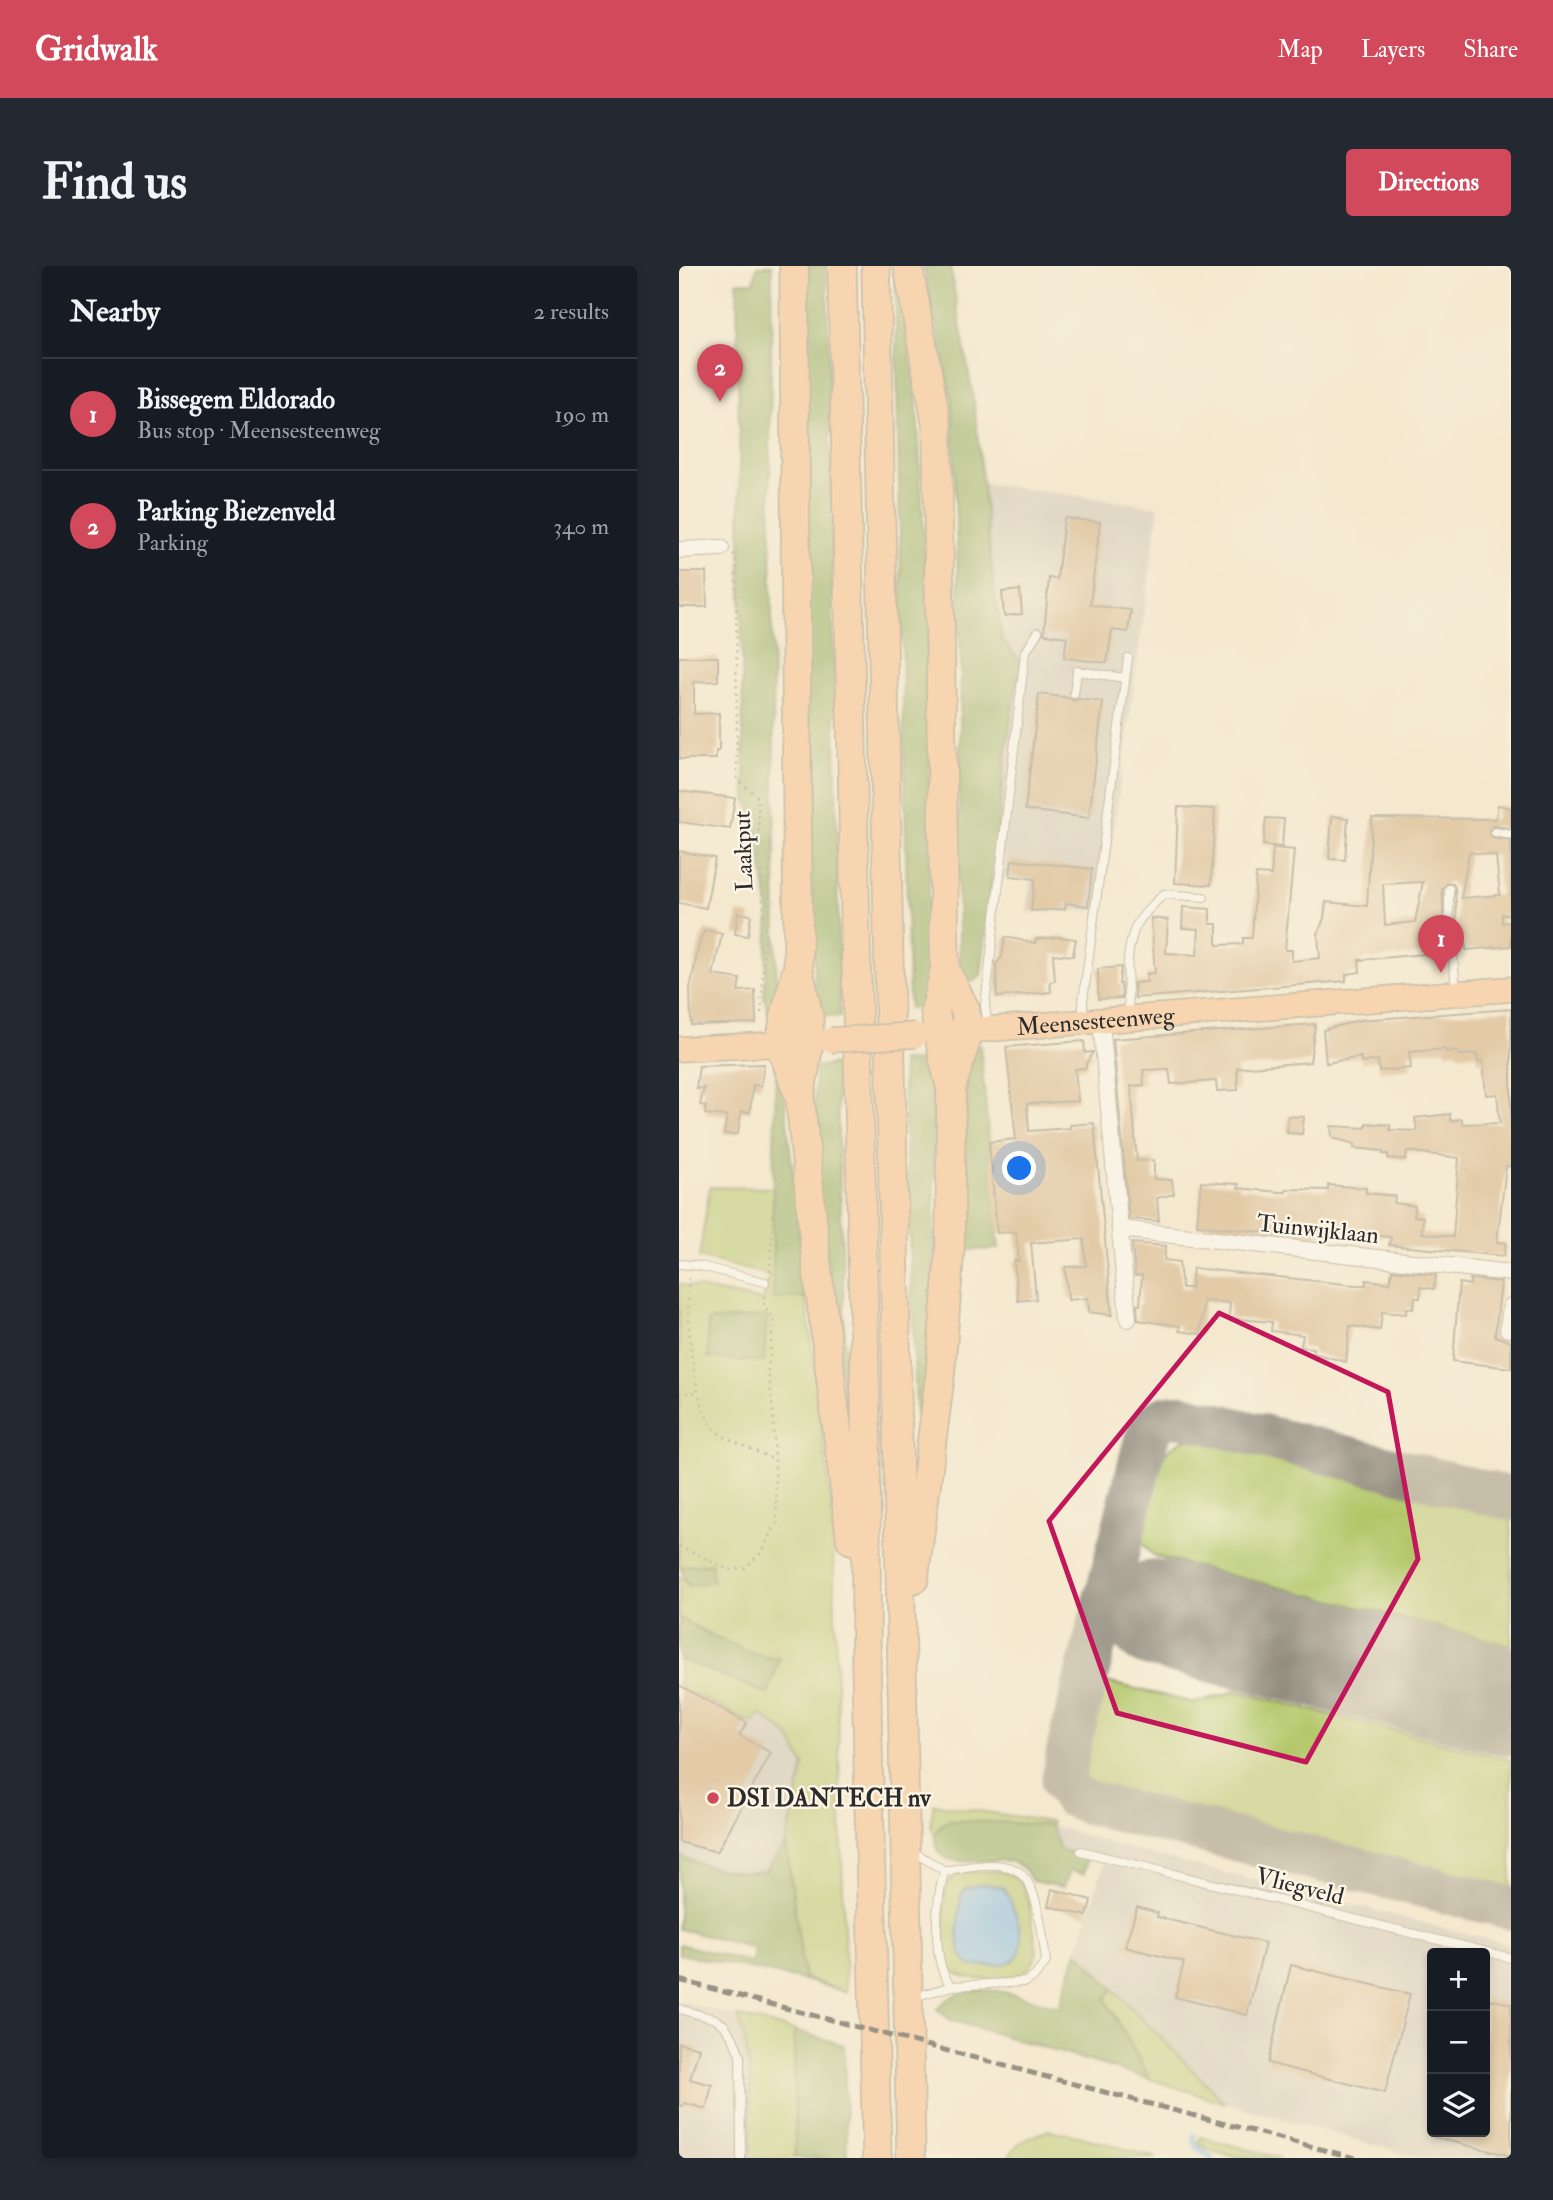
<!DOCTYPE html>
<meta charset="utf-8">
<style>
:root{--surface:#171b24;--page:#242831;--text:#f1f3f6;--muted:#9ea1a6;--line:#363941;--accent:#d1495b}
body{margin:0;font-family:"IM FELL Double Pica",serif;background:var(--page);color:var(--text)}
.controls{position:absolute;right:21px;bottom:21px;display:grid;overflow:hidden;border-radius:7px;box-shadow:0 4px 10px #0003}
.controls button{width:63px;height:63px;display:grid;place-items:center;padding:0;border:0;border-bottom:2px solid var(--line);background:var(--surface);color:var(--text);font:35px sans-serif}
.you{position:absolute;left:341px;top:903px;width:24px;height:24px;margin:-18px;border:5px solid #fff;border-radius:50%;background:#1a73e8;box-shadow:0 0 0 10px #1a73e833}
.badge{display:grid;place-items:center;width:46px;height:46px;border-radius:50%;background:var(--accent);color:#fff;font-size:23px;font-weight:700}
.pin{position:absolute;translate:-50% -58px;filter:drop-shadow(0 2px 4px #0008)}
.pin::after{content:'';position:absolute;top:37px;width:24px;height:21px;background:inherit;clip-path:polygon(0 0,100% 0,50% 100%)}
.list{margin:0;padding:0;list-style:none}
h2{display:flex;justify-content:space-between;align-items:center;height:91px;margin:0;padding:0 28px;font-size:30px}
h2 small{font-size:23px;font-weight:400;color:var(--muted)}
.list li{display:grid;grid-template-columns:46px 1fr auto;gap:21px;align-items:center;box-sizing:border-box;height:112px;padding:0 28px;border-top:2px solid var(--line)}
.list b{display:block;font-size:26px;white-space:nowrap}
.list p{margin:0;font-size:23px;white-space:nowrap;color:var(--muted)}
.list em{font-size:23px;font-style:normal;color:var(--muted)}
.icon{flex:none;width:38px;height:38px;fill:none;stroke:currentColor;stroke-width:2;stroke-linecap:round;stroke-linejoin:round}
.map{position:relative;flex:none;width:832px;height:1892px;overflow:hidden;border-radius:7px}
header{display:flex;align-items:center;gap:42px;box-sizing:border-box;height:98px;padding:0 35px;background:var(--accent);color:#fff}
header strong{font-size:33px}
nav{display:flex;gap:38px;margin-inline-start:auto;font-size:24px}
.intro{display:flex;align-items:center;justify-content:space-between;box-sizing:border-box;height:168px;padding:0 42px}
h1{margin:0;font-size:49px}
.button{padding:18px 32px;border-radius:7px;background:var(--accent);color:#fff;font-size:24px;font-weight:700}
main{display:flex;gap:42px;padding:0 42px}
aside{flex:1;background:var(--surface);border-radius:7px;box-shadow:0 4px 10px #0003}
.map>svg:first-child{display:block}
</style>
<header>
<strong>Gridwalk</strong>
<nav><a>Map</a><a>Layers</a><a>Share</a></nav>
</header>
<div class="intro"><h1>Find us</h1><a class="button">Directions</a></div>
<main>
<aside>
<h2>Nearby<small>2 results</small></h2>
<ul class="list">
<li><span class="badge">1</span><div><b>Bissegem Eldorado</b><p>Bus stop · Meensesteenweg</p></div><em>190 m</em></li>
<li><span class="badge">2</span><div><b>Parking Biezenveld</b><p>Parking</p></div><em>340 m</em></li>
</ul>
</aside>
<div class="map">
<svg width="832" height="1892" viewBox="0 0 832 1892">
<rect width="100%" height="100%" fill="#fcf5e5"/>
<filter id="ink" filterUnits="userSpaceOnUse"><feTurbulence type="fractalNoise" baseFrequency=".0143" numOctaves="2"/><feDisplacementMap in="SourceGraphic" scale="14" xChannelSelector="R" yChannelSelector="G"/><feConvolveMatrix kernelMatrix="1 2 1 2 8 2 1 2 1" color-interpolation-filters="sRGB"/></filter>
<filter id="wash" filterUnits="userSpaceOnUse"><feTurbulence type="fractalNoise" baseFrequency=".00686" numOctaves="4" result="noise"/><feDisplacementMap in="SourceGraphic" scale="28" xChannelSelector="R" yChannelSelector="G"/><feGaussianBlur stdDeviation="1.57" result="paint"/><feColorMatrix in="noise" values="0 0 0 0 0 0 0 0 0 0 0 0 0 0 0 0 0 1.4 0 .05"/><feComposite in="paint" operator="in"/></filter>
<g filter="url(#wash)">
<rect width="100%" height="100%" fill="#f4e9cf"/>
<g fill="#cac3b8" fill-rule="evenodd">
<path d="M303,217L480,241L423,644L348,646L351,615L323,612L326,591L316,589L328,478L341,396L323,375L314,315Z"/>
<path d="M0,1420L72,1457L82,1448L110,1470L125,1499L107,1578L86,1605L68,1607L21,1598L0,1590Z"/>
<path d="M372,1559L454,1584L832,1679V1892H741L546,1837L398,1685L425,1599L381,1583ZM753,1687H806V1866H753Z"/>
<path d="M0,1735L58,1750L67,1771L70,1803L72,1892H0Z"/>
</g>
<g fill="#b3c76a" stroke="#6f794a" stroke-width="2">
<path d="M31,921L94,922V1032L127,1031L153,1243L167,1726L125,1712L107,1578L125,1499L110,1470L82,1448L72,1457L0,1420V1393L89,1427L100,1392C80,1396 20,1363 0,1352V1311L5,1313L9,1320L32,1297L0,1301V1018L84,1035L90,1009L20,991Z"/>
<path d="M521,1170L832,1247V1379L478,1291C467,1285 463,1278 461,1266C470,1224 470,1177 521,1170Z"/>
<path d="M423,1415L516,1437L557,1425L832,1494V1628L421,1526L404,1512L401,1501Z"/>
<path d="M255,1538L373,1556L372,1559L270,1555L261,1560L256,1569C249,1560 253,1548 255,1538Z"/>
<path d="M318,1605C326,1607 333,1608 339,1614C352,1625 355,1669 358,1686C356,1693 353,1699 348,1704C333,1717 285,1717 271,1703C263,1694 263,1630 268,1618C269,1617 274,1611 275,1610C286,1603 306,1606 318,1605Z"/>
<path d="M434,1723L546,1837L471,1813L426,1732Z"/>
<path d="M58,1750L115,1764L116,1892H72C71,1845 76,1795 58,1750Z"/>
<path d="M370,1864L404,1871L478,1892H330C335,1875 354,1870 370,1864Z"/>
<path d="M522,1871L602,1892C577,1892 533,1892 519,1876Z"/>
</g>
<g fill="#8eac5e" stroke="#5c6c44" stroke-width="2">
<path d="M78,0H93L91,187L98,750H90L85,731L90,649L88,631L75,552L67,533L64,472L58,16H75Z"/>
<path d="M128,0H148L161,751L143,750L136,736L123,162Z"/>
<path d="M244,0H271L295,137L314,315L323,374L341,395L328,478L302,710L293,716L281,706L279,624L282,405L273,134Z"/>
<path d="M216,6L237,120L252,409L249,741L230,743Z"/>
<path d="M301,778L320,983L284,984L288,794L293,784Z"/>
<path d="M223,795L255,796V1029L239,1192Z"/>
<path d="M157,798L169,1168L135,884L136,801Z"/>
<path d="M97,803L103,808L127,1031L94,1033V922Z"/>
<path d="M88,1050L85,1096L29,1092V1055Z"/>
<path d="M32,1297L34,1315L9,1320L1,1301Z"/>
<path d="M0,1352C21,1363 79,1396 101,1392L89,1428L0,1393Z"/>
<path d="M269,1555H292L372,1559L381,1583L408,1593L405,1608L391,1604L385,1621L353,1615C348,1607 344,1599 334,1596C312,1589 254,1610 256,1571C256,1563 263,1559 269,1555Z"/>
<path d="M107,1578L125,1712L167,1726L121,1713L0,1688V1678L73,1697L75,1682L0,1663V1590C27,1601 57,1609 86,1605Z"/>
<path d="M398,1685L434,1723L426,1733L471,1813L271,1754L258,1743C290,1707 340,1731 380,1741Z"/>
<path d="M115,1764L165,1779L168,1892H116Z"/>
</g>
<path fill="#7bb9ef" stroke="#53728d" stroke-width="2" d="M306,1618L324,1621C334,1637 355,1687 331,1696C320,1701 303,1699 292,1700C273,1687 280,1650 282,1629L287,1622Z"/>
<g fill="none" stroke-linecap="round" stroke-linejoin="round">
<path stroke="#7bb9ef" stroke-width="5" d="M515,1869L516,1879L533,1892"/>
<g stroke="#908a7d" stroke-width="44">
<path d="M832,1233L504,1150C472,1149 469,1166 462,1193L390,1480L384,1516L393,1530L411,1537L832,1642"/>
<path d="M426,1333L479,1348"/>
</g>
<path stroke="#908a7d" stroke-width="108" d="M479,1348L832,1436"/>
</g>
<g id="blocks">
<g fill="#cea677" fill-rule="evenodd">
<path d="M385,252L421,256L411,339L452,344L449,366L433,364L428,397L385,392L388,371L365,368L370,312L378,313Z"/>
<path d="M0,306H27L28,341H0Z"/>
<path d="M341,324L343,348L325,350L323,326Z"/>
<path d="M0,391H39V415L15,416V448L40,447V485H37V493H0Z"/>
<path d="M360,428L390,432L395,435L399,433L424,436L410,552L346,544Z"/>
<path d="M0,525L56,532L51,563L0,556Z"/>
<path d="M819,539L832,542V562L814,560L810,565L814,572L832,575V648L823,649V647V657L832,656V680L787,684L786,672L779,673L776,622L774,618L769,617L763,623L766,675L756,676L757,687L680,694L681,706L667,708V715L456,732L455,717L468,716L467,708L476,707L472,652L489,654L487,687L518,689L520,663L503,662L504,641L531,643V658H538V679L564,678V672H573L577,608L592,609L594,582L615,584L606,684H613V695L641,692L639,668L645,652L647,636L688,640L693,552L817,553ZM790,586L817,590L821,629L782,632ZM744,616L736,656L706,659L704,618Z"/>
<path d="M499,541L536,543L532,619L496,617Z"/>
<path d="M653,550L669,552L666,594L650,593Z"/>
<path d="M587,552L605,553L603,581L584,579Z"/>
<path d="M0,585L36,592L27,642L0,637Z"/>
<path d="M333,594L413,603L409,640L387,637L386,643L352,645L356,613L331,610Z"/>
<path d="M59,647L72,649L69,670L56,668Z"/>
<path d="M26,664L43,668L34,709L61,713L59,725L76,724L77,757L12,759L11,723L21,674Z"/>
<path d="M326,671L356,677L357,673L380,671L397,673L394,690L374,688L376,715L371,716L372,726L318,731L317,698L323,691Z"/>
<path d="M442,701L440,718H442L443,732L419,733V703Z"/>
<path d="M832,743V900H827L818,976L827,977L825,990L710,979L712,971L640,963L639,972L518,959L522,916L560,918L559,922L601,926H607V923L649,924V919L687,922V927L716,930L715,937L736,940L735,950L744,951L743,967L774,971L780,892L728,885L727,894L709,892V888H704V885L675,882L676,878L653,872L652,860L687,862V857L711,859V864L738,865L736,852L771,848V855L783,853V858L821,857L818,828L807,829L804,795L799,796L798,788L779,789L778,785L767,786L766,783L730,786L732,802L700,805L699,794L682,797V791L647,797L644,764L681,754Z"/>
<path d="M636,758L631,796L558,802L559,824L538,825L537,815L492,818L490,803L464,804L465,819L452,820L458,895L475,894V913L493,914L495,928L478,932L480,955L450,953L434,773Z"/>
<path d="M405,775L406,787L414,786L407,798V802L396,803L399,835L348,838L350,865L391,862V859L415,857L433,1049L410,1046L409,1032L389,1034L386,1001L407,1000L405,973L352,977L357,1033L339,1035L335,995H340L337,966L318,967L310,876L337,873L327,781Z"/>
<path d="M85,798L82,820L74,819L71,846H62L59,868H45L48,850L26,848L27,840L21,839L25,822L17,823L20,800Z"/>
<path d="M609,850L625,851L623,868L608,867Z"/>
<path d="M453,977L487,980L485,994L500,996L503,1022H512L514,1002L675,1019H687V1014L711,1017L713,1004L757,1009L755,1023L742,1021L741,1032H736L734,1043L728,1042L727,1048L703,1046L701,1064L671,1060L667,1096L634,1087V1082L622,1081L624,1069L592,1065L593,1056L550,1052L551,1037L525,1035L521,1068L500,1065L501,1060L459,1054L458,1039H461L463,1009L456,1010Z"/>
<path d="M791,1013L822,1016L816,1070L832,1076V1102L774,1095L780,1017L791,1019Z"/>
<path d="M0,1419L68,1457L60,1469L92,1487L38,1586L0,1576Z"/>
<path d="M373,1623L412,1634L408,1650L369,1640Z"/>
<path d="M458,1641L479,1647L478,1651L586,1677L568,1749L496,1731L505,1696L446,1681Z"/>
<path d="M612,1699L731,1728L706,1827L589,1797Z"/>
<path d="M806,1732L832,1738V1890L754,1871L755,1866H806Z"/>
<path d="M0,1777L20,1782L11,1813L33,1819L27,1843L5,1837L4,1840L0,1839Z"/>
</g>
</g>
</g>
<g filter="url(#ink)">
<use href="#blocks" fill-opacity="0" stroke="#908a7d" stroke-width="2"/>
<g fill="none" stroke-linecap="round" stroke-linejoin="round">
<g stroke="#908a7d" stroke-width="10">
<g id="lane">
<path d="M395,428L398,405L446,412"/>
<path d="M816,566L832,569"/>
<path d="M770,623V646L777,724"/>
<path d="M450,750C449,722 445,689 456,662C462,649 475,638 485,628L525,631"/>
<path d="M404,754V735L449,392"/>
<path d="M309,761L306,740L346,387L359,366"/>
<path d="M0,998L21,1000L86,1016"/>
<path d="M233,1585L266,1605"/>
<path d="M402,1585L832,1692"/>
<path d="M235,1731L273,1720L346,1716L355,1711L367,1696C364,1672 360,1617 337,1604C320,1594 284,1601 266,1605C256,1630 252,1701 273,1720"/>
<path d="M0,1743L36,1753L45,1759L54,1772L61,1789L62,1892"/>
</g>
</g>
<g stroke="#908a7d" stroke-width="18">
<g id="street">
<path d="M0,284L42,282"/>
<path d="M422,755L449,1053"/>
<path d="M441,963L832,1007"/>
<path d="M829,1063L832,1040"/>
</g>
</g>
<g stroke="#908a7d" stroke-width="27">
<g id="primary">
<path id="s1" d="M272,766L832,723"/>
<path d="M0,783L122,777"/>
</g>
</g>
<g stroke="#908a7d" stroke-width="31">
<g id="highway">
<path d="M115,0L119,700L130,753V776L121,832"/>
<path d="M163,0L187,1166V1395L198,1892"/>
<path d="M197,0L232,1892"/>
<path d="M229,0L258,160L266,703L256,746L264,791L272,822"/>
<path d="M117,707L105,754L101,778L121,832L138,1002L172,1274"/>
<path d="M235,1313L261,1111L271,981L272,822L290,765L286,743L266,703"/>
</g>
</g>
<g stroke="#908a7d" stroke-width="2.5" stroke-dasharray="2 5" stroke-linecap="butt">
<path d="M54,288L57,290L58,514L79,531L80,582L86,666L82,752"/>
<path d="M91,1006L95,935L102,925V879"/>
<path d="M10,1012C7,1047 12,1139 37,1165C47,1174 82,1187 96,1194"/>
<path d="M0,1128L20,1126"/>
<path d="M0,1280L50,1304L66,1302L82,1287L98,1257L94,1145L89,1104L95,1052L85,1041V1029"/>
</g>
<use href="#lane" stroke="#fff" stroke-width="8"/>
<use href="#street" stroke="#fff" stroke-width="16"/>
<use href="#primary" stroke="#f9bd89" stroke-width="24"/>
<use href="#highway" stroke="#f9bd89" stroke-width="28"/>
<path stroke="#2b2b2b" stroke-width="5" stroke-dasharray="10 5" stroke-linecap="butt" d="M0,1714L676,1892"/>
<g stroke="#908a7d" stroke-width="27" stroke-linecap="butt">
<path id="primary-bridge" d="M152,774L237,769"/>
</g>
<use href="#primary-bridge" stroke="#f9bd89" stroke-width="24"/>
</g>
</g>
<path d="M0 0H832V1892H0ZM540,1047L709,1126L739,1293L627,1496L438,1447L370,1255Z" fill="#f4e9cf" fill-opacity=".55" fill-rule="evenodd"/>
<path fill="none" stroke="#c2185b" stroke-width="5" stroke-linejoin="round" d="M540,1047L709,1126L739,1293L627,1496L438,1447L370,1255Z"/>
<circle fill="#d1495b" stroke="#fcf5e5" stroke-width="2.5" cx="34" cy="1532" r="7"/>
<g text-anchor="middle" stroke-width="5" stroke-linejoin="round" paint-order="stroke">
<g font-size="24" fill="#2b2b2b" stroke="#fcf5e5">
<text transform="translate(64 585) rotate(-92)" y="8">Laakput</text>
<text dy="8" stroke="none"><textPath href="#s1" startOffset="145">Meensesteenweg</textPath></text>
<text transform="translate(639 963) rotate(6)" y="8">Tuinwijklaan</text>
<text transform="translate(621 1620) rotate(14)" y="8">Vliegveld</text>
</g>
<g font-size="24" font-weight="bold" fill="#2b2b2b" stroke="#fcf5e5" text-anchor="start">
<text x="48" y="1540">DSI DANTECH nv</text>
</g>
</g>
</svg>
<div class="controls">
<button>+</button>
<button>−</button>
<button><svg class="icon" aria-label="layers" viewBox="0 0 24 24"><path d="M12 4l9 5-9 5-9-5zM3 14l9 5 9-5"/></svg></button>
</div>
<div class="you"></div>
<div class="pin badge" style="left:762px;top:707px">1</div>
<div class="pin badge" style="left:41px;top:136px">2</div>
</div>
</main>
